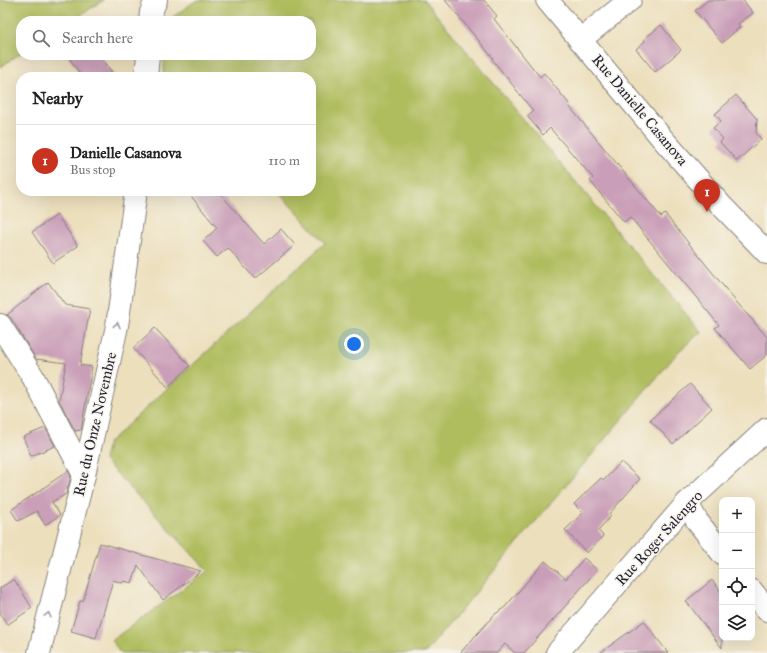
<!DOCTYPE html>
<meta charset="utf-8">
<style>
:root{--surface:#fff;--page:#f2f2f2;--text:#222;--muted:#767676;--line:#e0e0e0;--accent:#c8321e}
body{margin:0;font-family:"IM FELL Great Primer",serif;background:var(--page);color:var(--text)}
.controls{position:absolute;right:12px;bottom:12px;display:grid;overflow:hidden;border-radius:8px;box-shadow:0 4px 16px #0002}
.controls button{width:36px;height:36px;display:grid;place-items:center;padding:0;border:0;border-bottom:1px solid var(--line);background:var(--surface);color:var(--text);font:20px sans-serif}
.you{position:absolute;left:354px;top:344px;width:14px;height:14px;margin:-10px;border:3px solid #fff;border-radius:50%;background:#1a73e8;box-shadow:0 0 0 6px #1a73e833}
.badge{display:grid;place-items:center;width:26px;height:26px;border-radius:50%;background:var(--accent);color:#fff;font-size:13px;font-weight:700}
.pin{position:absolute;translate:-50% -33px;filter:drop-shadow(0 1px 2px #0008)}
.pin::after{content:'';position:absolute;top:21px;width:14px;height:12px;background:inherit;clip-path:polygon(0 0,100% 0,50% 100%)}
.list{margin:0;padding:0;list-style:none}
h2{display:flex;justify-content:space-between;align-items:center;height:52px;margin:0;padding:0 16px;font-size:17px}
h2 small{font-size:13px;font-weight:400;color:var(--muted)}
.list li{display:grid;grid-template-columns:26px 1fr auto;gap:12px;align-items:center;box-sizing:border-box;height:72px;padding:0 16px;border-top:1px solid var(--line)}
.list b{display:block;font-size:15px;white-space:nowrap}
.list p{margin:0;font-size:13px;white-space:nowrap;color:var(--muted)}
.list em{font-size:13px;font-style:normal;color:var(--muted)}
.icon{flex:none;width:22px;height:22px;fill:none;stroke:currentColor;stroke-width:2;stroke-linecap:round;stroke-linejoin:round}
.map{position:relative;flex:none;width:767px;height:653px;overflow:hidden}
.search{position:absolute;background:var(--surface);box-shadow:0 4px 16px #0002;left:16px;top:16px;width:300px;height:44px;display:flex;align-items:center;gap:10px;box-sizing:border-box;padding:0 14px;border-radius:16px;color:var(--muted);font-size:15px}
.panel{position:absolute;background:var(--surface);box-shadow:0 4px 16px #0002;left:16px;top:72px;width:300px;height:124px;border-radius:16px}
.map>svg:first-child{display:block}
</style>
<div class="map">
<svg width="767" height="653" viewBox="0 0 767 653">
<rect width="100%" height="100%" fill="#f7f3e8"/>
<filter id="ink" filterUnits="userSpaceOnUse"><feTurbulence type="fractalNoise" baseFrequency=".025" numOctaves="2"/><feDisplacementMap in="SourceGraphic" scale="8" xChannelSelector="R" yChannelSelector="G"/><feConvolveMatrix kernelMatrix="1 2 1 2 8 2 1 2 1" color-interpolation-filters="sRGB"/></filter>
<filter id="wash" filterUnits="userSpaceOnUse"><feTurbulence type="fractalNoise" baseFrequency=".012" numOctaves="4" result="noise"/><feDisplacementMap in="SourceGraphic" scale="16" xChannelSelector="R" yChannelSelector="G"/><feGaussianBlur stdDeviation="0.9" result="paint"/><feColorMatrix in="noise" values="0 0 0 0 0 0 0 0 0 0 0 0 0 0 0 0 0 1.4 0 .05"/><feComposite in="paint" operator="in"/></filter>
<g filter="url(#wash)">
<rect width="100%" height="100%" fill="#ecdfbc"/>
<g fill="#b0bd5e" stroke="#69704c">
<path d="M0,0H104L71,21H21V53L0,67Z"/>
<path d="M197,0H424L701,332L679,351L425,653H120L112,640L208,571L104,460L108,443L325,243L277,191H311V77H164V55H311V21H167Z"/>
</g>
<g id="blocks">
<g fill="#c99eb8">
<path d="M445,0H484L497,16L494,19L540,77L544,73L570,105L569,106L661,217L665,214L733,298L767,337V355L750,369L715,328L719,325L630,217L624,222L590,181L593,178L550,128L543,135L527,116L533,111L492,59L493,58Z"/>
<path d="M708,0H743L753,13L738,24L740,27L722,43L695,11Z"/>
<path d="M661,25L681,50L655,72L636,49L645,41L644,39Z"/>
<path d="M67,55H100L115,77H82Z"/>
<path d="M736,95L757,119L756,133L761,139L737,161L720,142L723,139L713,128L721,121L715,114Z"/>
<path d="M187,191H218L264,244L281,229L295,245L255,279L228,248L217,257L203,241L217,228Z"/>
<path d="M57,215L78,246L53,263L32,232Z"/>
<path d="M48,282L65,305L90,309L80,365L92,367L81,430L75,431L59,400L66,363L36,359L11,318L7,315Z"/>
<path d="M155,328L190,366L168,387L133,348Z"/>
<path d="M690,384L712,408L673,444L650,420Z"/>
<path d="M45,428L55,446L31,456L23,437Z"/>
<path d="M621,462L640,479L609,514L611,516L598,530L603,536L587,553L565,530L583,513L574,504L601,478L604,480Z"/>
<path d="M68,471L71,476L66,494L52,502L60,515L45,525L37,511L18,521L11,510Z"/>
<path d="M100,543L142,555L201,571L163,600L138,565L132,583L124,581L122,583L113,580L96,638L71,631L80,601H83Z"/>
<path d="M584,558L597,570L524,653H515L505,644L497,653H460L494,615L505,607L545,561L566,579Z"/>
<path d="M14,579L32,608L7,625L0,613V588Z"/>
<path d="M712,580L722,593V648L686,601Z"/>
<path d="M644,621L668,653H600Z"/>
</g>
</g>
</g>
<g filter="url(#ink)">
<use href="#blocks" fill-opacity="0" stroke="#87807c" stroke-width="1"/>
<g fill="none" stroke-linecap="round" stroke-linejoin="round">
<g stroke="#87807c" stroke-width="24">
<g id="minor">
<path d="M547,0L661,137L720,204L767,253"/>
<path d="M150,21L151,12L156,0"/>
<path d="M580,40L630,0"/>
<path d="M146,77L148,55"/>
<path d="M0,325L33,377L84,475"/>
<path d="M687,503L697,521L722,553"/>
<path d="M752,591L767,610"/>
<path d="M39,653L84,475L117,326L136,191"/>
<path d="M557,653L687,503L767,429"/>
</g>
</g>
<use href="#minor" stroke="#fff" stroke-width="22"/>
</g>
<defs><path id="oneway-chevron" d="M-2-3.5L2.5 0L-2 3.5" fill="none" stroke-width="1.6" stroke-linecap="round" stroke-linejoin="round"/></defs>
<g stroke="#9c9ca7">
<use href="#oneway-chevron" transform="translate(117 325) rotate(-80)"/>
<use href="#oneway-chevron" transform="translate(48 615) rotate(-76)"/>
</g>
</g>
<g text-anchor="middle" stroke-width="3" stroke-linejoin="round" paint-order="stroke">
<g font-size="15" fill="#22223b" stroke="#f7f3e8">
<text transform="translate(640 110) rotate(50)" y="5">Rue Danielle Casanova</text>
<text transform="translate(95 424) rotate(-77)" y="5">Rue du Onze Novembre</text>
<text transform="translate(659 538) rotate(-48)" y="5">Rue Roger Salengro</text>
</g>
</g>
</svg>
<div class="controls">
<button>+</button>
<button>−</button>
<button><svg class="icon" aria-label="locate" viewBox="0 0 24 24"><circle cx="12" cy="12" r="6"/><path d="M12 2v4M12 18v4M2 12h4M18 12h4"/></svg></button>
<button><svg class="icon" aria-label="layers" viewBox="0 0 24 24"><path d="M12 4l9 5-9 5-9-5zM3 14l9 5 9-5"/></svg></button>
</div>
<div class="you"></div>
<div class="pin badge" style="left:707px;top:212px">1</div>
<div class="search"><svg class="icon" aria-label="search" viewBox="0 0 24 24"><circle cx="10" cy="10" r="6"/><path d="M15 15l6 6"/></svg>Search here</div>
<section class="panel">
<h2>Nearby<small></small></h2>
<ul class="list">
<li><span class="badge">1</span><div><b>Danielle Casanova</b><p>Bus stop</p></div><em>110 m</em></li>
</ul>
</section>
</div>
